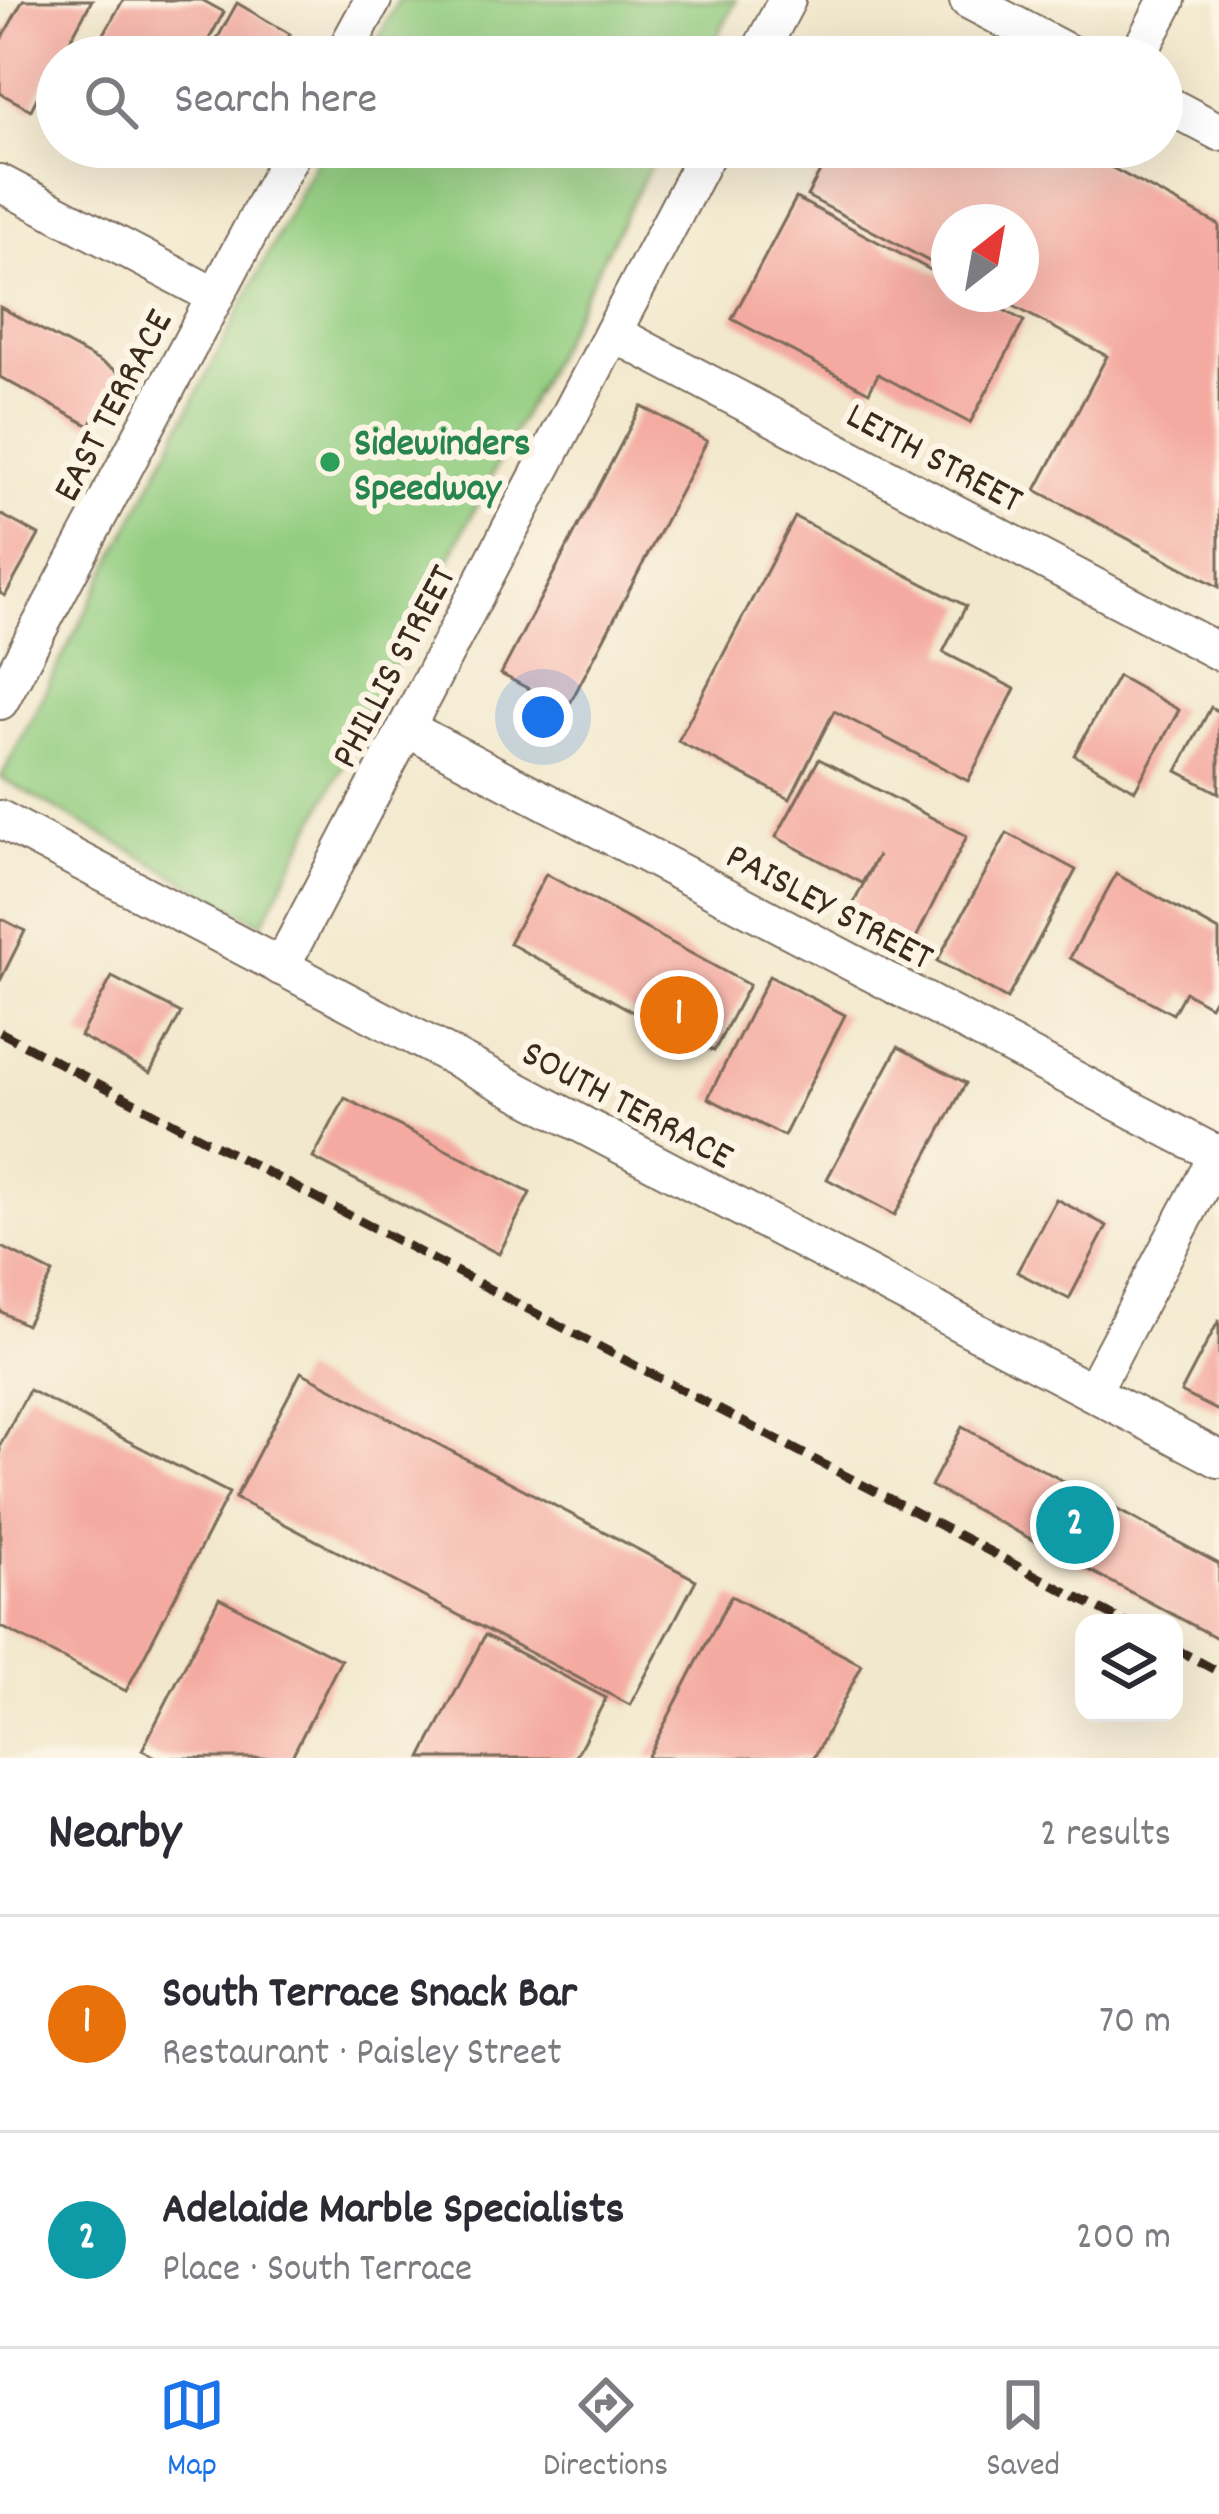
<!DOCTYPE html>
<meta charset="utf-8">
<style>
:root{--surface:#fff;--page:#f2f2f3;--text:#2b2b33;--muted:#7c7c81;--line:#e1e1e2;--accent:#1a73e8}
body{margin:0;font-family:Dekko,sans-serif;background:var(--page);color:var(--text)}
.controls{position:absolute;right:36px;bottom:36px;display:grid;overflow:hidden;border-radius:24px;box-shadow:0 12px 48px #0002}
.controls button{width:108px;height:108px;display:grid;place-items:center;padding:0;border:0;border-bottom:3px solid var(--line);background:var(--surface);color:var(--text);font:60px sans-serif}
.compass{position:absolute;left:931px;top:204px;width:108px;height:108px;border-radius:50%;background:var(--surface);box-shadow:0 12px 48px #0002;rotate:31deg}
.you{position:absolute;left:543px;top:717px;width:42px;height:42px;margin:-30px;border:9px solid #fff;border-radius:50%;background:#1a73e8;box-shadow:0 0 0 18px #1a73e833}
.badge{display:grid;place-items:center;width:78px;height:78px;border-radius:50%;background:var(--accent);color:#fff;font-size:39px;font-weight:700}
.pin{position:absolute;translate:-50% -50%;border:6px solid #fff;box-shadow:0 3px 12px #0006}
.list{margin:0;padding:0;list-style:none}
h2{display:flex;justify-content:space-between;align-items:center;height:156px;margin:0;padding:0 48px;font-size:51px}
h2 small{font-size:39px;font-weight:400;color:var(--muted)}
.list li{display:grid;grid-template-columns:78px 1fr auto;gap:36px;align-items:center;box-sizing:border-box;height:216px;padding:0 48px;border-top:3px solid var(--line)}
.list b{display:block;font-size:45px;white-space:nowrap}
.list p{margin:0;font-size:39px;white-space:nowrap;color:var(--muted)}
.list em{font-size:39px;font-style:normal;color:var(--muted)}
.icon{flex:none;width:66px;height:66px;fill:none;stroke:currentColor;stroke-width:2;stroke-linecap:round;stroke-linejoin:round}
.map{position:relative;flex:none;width:1219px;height:1758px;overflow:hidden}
.search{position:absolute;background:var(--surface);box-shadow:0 12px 48px #0002;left:36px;right:36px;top:36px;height:132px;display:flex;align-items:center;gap:30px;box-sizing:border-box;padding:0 42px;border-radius:66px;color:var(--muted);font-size:45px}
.sheet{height:588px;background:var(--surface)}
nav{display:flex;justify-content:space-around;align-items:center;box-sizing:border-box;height:168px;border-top:3px solid var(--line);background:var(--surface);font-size:33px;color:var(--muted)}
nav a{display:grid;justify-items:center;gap:6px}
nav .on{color:var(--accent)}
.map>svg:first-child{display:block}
</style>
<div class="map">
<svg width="1219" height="1758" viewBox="0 0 1219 1758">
<rect width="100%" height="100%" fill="#fcf5e5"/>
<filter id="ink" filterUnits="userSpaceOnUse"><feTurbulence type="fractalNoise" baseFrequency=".00833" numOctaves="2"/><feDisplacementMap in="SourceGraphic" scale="24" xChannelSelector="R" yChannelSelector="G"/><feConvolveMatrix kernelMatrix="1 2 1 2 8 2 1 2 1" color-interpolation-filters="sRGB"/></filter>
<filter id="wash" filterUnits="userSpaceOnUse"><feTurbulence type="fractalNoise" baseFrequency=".004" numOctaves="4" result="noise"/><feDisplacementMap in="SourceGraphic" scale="48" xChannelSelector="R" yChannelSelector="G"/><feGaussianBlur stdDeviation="2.7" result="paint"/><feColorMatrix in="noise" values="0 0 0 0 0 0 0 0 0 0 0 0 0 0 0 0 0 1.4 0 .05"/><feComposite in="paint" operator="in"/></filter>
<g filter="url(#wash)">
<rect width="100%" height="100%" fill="#f2e8cd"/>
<g fill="#93cd81" stroke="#677c50" stroke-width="3">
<path d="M398,0H736L707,57H369Z"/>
<path d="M323,147H660L262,924L1,778Z"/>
</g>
<g id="blocks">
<g fill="#f4aaa1">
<path d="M23,0H92L61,57H57L31,110L0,93V42Z"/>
<path d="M123,0H202L224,12L199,57H91Z"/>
<path d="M237,3L290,34L277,57H207Z"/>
<path d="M833,147H1073L1219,225V587L1036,490L1107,356L991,294H1021V222H949V272L807,196Z"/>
<path d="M796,198L949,280V294H974L1024,321L970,423L878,374L869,392L732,319Z"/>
<path d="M0,307L119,372L90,426L0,377Z"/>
<path d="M641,406L707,441L567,709L501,674Z"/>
<path d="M0,514L39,535L5,596L0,593Z"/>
<path d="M795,517L966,606L943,652L1015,689L968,781L834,711L790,799L678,741Z"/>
<path d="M1118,676L1179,710L1135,790L1074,755Z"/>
<path d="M1211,707L1219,712V793L1177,771Z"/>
<path d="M819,759L967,836L907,956L843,924L878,855L862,883L776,837Z"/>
<path d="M1007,833L1076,870L1007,999L937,961Z"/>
<path d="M546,874L749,985L714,1051L673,1034L509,943Z"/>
<path d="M1116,874L1219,931V990L1210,1006L1185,992L1173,1014L1070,958Z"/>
<path d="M0,918L25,931L0,981Z"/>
<path d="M769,976L845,1015L784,1136L708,1098Z"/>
<path d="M112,977L181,1013L150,1073L80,1036Z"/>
<path d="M898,1047L966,1083L895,1215L827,1179Z"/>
<path d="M345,1098L530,1193L499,1254L313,1158Z"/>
<path d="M1056,1199L1107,1226L1069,1299L1017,1272Z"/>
<path d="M0,1246L53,1273L26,1325L0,1311Z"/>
<path d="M1219,1320V1411L1181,1392Z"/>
<path d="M301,1372L696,1580L630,1705L235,1498Z"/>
<path d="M29,1390L229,1493L126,1691L0,1626V1445Z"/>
<path d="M962,1427L1219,1564V1639L931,1486Z"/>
<path d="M731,1596L862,1665L814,1758H647Z"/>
<path d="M219,1598L341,1660L291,1758H158L142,1750Z"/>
<path d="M485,1635L606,1698L575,1758H421Z"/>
</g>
</g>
</g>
<g filter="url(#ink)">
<use href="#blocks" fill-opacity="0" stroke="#7b6c5b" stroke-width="3"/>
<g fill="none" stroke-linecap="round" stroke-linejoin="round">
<g stroke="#7b6c5b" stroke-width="40">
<g id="minor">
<path d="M968,0L1076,57"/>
<path d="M342,57L373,0"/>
<path d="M757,57L787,0"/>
<path d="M1137,57L1167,0"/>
<path d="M1162,102L1219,132"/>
<path d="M0,183L215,296"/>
<path d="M613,333L1219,652"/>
<path d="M0,701L295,147"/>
<path d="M406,728L1218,1155"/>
<path d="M0,819L1219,1459"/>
<path d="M281,967L710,147"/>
<path d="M1092,1392L1219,1152"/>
</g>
</g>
<use href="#minor" stroke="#fff" stroke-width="36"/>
<g stroke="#3b2a1e" stroke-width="9" stroke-dasharray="18 9" stroke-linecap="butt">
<path d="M0,1032L1126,1623"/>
<path d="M1174,1648L1219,1672"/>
</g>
</g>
</g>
<circle fill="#2e9e5b" stroke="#fcf5e5" stroke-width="4.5" cx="330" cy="462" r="12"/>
<g text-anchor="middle" stroke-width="12" stroke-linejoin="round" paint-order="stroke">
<g font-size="39" fill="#3b2a1e" stroke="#fcf5e5">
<text transform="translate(110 404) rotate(-62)" y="14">EAST TERRACE</text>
<text transform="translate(936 455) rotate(28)" y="14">LEITH STREET</text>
<text transform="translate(391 665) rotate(-62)" y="14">PHILLIS STREET</text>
<text transform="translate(831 904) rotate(28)" y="14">PAISLEY STREET</text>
<text transform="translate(629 1102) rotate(28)" y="14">SOUTH TERRACE</text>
</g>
<g font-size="39" font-weight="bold" fill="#27864d" stroke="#fcf5e5" text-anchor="start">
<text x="354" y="454">Sidewinders<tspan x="354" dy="45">Speedway</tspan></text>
</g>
</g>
</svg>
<div class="controls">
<button><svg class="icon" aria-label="layers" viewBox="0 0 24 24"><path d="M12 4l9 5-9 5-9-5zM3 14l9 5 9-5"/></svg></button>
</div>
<svg class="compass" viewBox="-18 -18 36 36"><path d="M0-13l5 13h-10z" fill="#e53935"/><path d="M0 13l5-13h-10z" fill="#7c7c81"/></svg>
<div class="you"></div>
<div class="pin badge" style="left:679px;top:1015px;background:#e8710a">1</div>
<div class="pin badge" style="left:1075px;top:1525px;background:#0f9aa8">2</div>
<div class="search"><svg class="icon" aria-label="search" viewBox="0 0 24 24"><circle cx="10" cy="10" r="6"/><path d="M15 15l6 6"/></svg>Search here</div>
</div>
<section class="sheet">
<h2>Nearby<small>2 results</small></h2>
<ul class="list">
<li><span class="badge" style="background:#e8710a">1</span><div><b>South Terrace Snack Bar</b><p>Restaurant · Paisley Street</p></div><em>70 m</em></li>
<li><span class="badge" style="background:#0f9aa8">2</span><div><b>Adelaide Marble Specialists</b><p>Place · South Terrace</p></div><em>200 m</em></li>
</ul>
</section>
<nav>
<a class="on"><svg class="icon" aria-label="map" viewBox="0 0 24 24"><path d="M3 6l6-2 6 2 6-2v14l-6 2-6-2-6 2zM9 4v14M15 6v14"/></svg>Map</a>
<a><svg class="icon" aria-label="directions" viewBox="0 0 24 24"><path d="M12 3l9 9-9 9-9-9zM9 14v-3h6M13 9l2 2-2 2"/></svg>Directions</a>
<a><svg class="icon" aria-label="saved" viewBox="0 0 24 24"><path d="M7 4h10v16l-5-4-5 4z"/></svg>Saved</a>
</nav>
